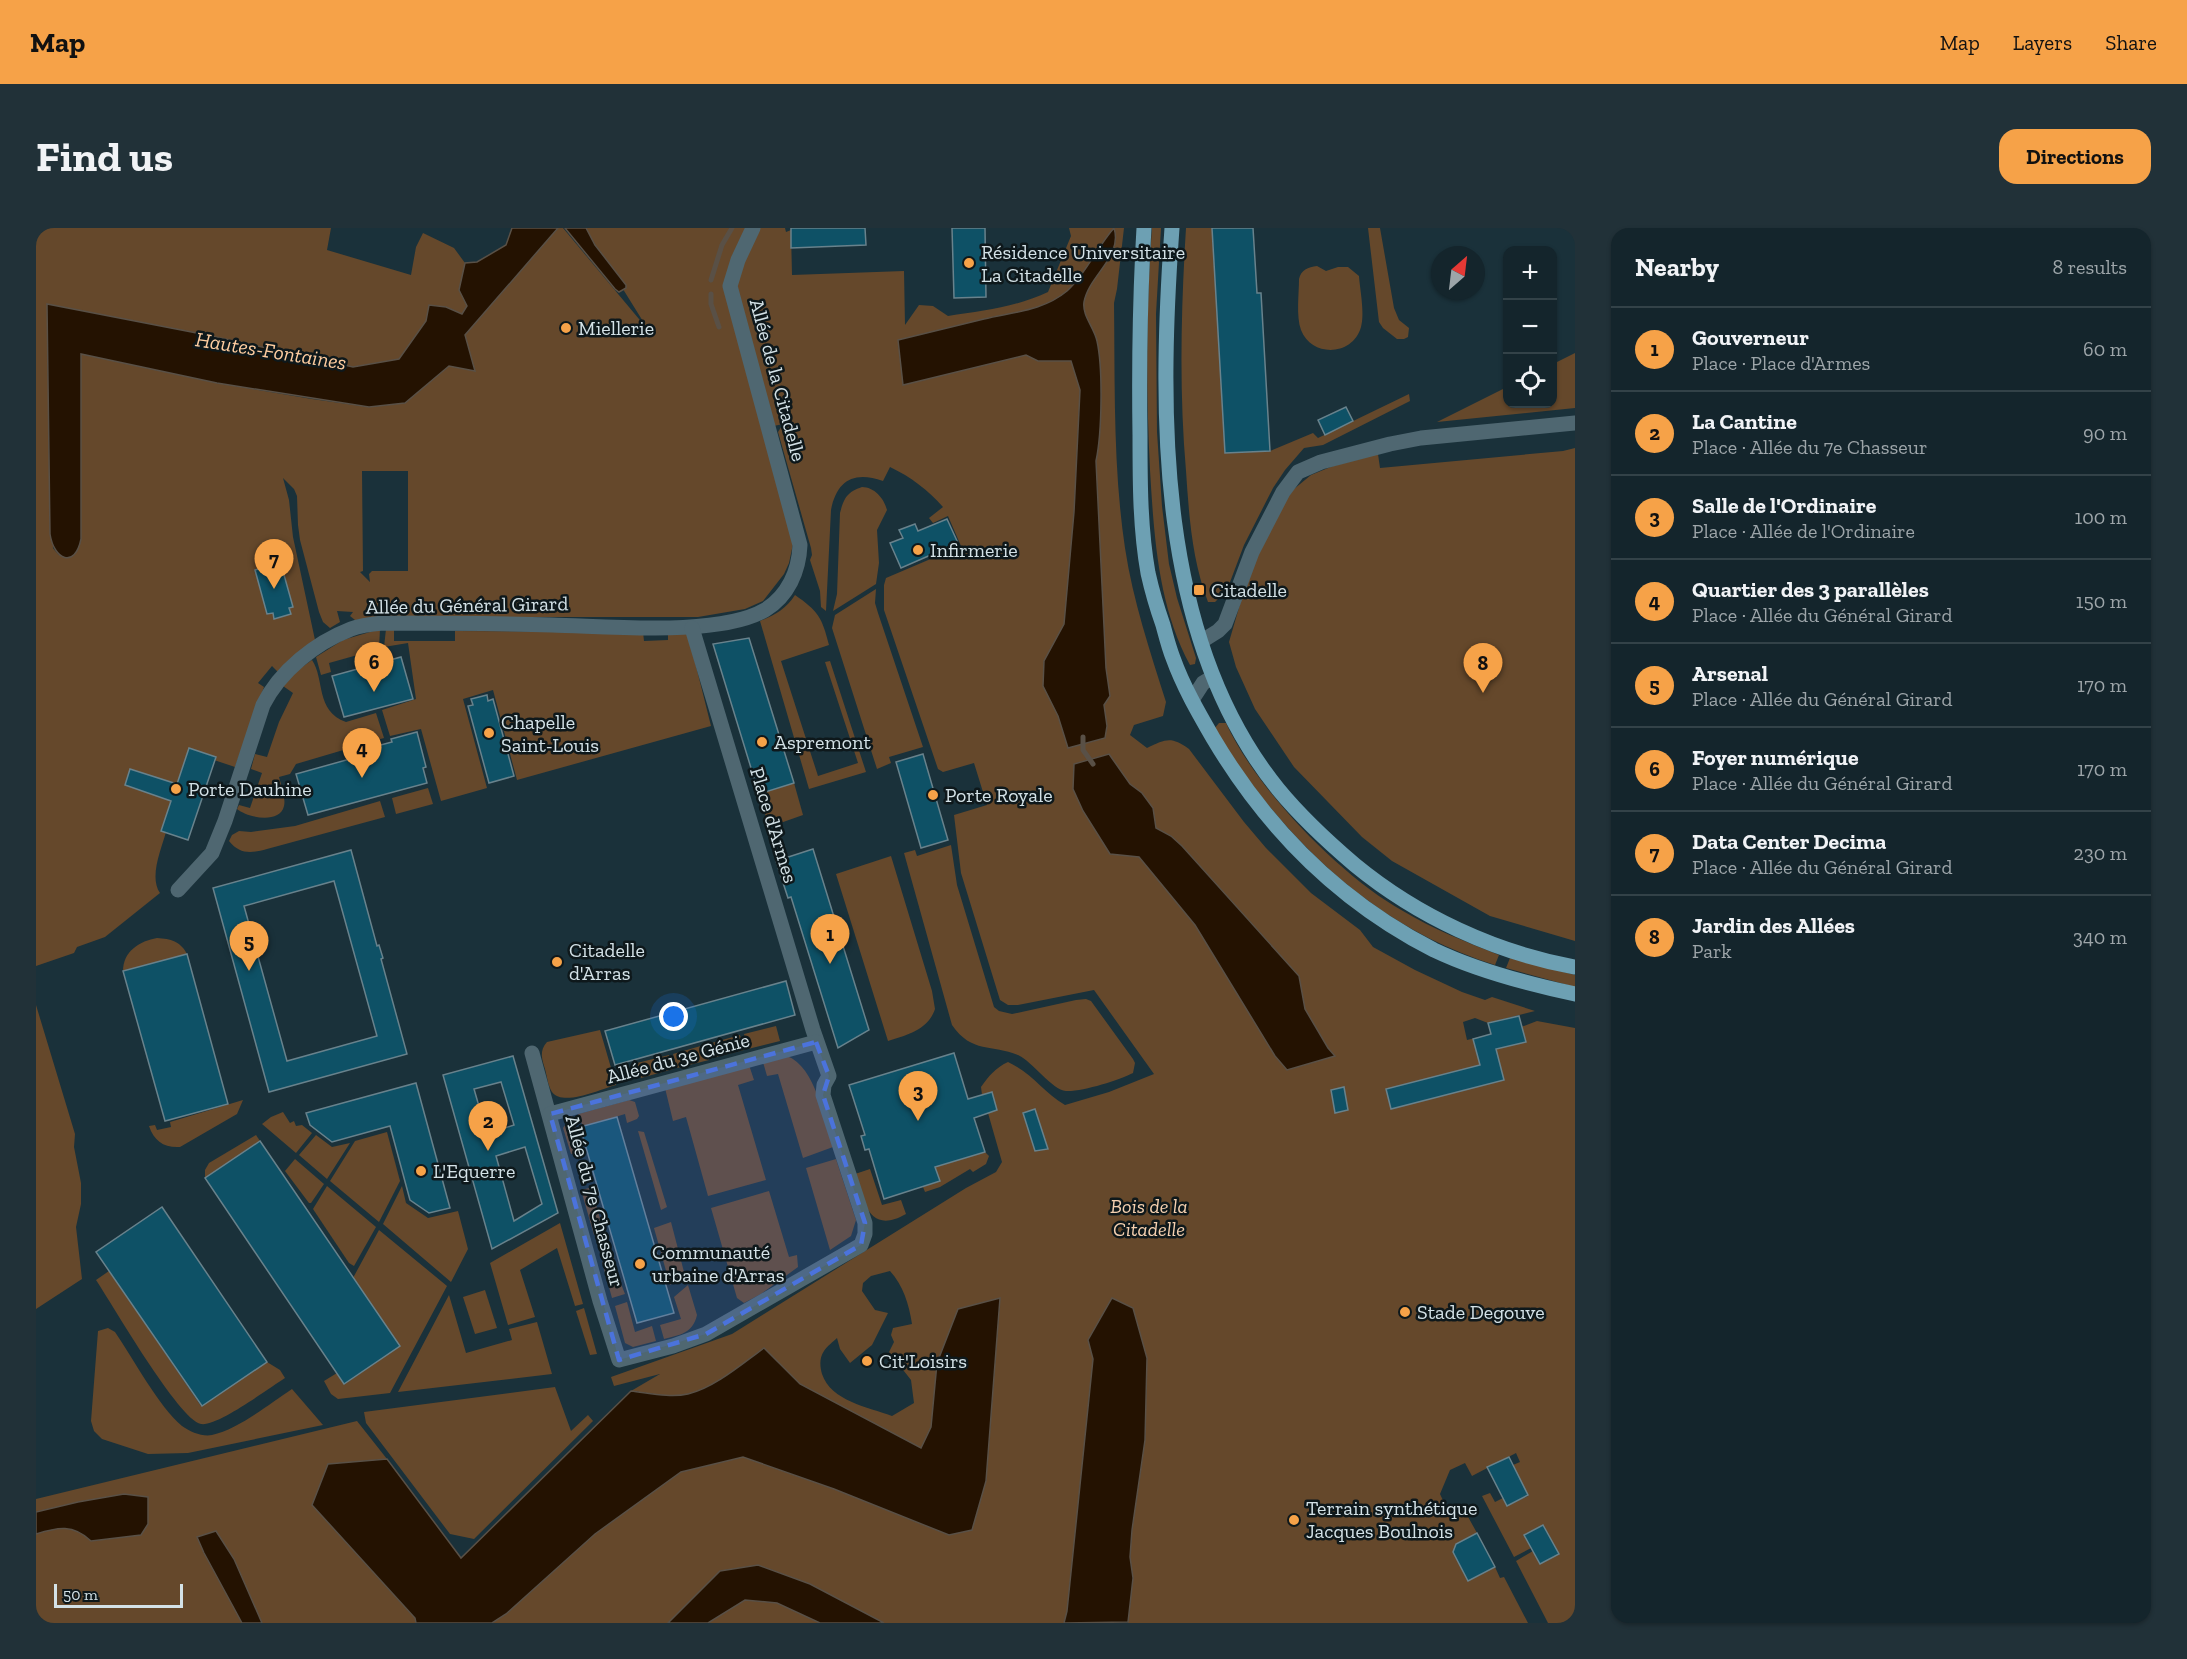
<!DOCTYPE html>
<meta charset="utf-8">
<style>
:root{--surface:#14252c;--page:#213138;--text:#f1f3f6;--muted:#9da5a9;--line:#334248;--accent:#f6a248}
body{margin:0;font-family:"Zilla Slab",serif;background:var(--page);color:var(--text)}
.controls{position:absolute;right:18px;top:18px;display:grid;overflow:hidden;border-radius:12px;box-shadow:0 2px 4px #0004}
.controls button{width:54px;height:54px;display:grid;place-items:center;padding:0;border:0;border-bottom:2px solid var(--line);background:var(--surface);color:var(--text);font:30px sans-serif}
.compass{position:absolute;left:1395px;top:18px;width:54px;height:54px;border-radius:50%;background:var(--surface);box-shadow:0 2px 4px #0004;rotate:28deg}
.scale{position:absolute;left:18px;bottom:15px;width:129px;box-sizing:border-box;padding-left:6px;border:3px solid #d4e2e7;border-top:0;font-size:16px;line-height:21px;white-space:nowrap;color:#d4e2e7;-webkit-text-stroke:4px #0e181b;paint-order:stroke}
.you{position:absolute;left:638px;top:789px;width:21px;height:21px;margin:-15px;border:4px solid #fff;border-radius:50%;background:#1a73e8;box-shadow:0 0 0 9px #1a73e833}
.badge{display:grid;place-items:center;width:39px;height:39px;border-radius:50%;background:var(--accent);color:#111;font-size:20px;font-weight:700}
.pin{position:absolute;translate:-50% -50px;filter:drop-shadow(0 2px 3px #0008)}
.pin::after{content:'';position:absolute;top:32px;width:21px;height:18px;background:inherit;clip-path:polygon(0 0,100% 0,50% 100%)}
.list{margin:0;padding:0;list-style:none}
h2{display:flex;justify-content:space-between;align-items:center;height:78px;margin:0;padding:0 24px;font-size:26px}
h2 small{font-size:20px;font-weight:400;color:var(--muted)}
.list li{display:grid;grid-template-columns:39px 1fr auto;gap:18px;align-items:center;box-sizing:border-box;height:84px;padding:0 24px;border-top:2px solid var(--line)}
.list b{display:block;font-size:22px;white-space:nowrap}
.list p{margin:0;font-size:20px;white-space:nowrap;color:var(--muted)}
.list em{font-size:20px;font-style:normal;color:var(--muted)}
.icon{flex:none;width:33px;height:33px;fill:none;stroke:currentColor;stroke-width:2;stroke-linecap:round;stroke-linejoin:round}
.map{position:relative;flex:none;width:1539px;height:1395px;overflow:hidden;border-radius:18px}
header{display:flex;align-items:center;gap:36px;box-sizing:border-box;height:84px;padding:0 30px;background:var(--accent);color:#111}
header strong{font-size:28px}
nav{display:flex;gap:33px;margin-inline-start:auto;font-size:21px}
.intro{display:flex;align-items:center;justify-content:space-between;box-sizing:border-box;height:144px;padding:0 36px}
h1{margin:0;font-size:42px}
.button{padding:15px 27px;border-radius:18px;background:var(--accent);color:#111;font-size:21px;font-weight:700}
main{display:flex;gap:36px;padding:0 36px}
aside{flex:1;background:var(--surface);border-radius:18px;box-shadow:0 2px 4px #0004}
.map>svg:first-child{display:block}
</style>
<header>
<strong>Map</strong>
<nav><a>Map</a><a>Layers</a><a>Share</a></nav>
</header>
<div class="intro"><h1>Find us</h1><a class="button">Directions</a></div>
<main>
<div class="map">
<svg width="1539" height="1395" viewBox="0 0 1539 1395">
<rect width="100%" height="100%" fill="#1a313a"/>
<g fill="#65482b" fill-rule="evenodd">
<path d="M0,0H295L291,22L375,47L380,19L387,5L418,20L429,35L423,62L431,78L426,86L410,79L390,93L363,131L317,139L171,107L11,76L17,320C29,338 42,328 45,311V126L181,155L276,171L333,179L369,175L413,138L429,107L522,0H527L613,103L549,0H749L750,4L755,2L756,47L868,43L869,97L883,77L897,78L912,88C947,83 980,79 1012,64L1035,8L1033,0H1088L1081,61L1078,75C1079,156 1077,240 1089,320C1097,373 1114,423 1130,474L1127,488L1098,497L1094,507L1111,520C1130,511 1135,508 1153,521L1208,594L1230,620L1275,665L1324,702L1337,719L1379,742L1426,764L1449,772L1456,769L1499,783L1452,795L1439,790L1427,794L1431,812L1488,798L1501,793L1539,800V1395H1512L1480,1333L1497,1323L1504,1336L1522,1326L1507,1297L1495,1320L1478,1329L1446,1268L1454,1265L1459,1274L1467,1270L1471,1278L1492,1268L1477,1237L1484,1234L1480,1225L1436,1248L1429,1235L1414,1242L1404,1266L1411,1281L1431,1287L1441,1305L1420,1316L1417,1324L1459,1339L1464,1350L1468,1349L1492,1395H1092L1097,1350L1094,1329L1096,1302L1109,1212L1111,1130L1104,1106L1061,1097L1052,1112L1057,1131L1031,1383L1028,1395H848L774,1356L722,1337L684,1343L632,1395H456L470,1386L559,1306L645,1244L707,1229L798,1261L950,1253L964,1071L901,1135L895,1199L885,1220L764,1156L728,1121C706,1136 678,1160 652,1166C634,1170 613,1165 595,1163L624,1146L578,1158L575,1149L696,1106L930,960L960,944L966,934L952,885L961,882L956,865L946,867L945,859C953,848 959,840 972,834C997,846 1007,864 1029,877L1073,864L1118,846L1058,762L982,777H972L964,772L925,645L918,587L951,577L938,535L907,544L902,541L848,382V357L850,350L925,318L912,288L897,295L893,290L907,279C892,262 875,249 854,239L847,253C818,243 801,252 795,282L790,383L785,379L784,363L774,332L776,327L775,320L742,204L747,196L733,199L757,316L753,335L748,346L727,373L709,381L662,389H354L319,392L314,388L317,384L301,383L304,394L294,400L287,394L283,384L264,312L262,297L261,268L258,261L247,250L253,272L257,309L279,412L242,444L236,438L222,455L228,459L199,539L178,532L179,529L153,520L126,603L130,604C125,622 113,649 124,665L69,709L41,719L38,725L0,738ZM326,243H372V343H336L333,346L334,354L324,344L327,343ZM854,1043C867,1057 873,1076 876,1096L857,1100L855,1107L858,1114L853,1124L875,1152L878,1175L856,1188C832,1179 795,1173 786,1146C784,1139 783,1130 788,1123C791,1118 797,1114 801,1110L804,1121L814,1135L836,1117L852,1085L839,1082L826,1063L827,1055L835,1048Z"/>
<path d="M1116,0H1125L1120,86L1121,204L1126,278L1133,336L1141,370L1160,430L1159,436L1154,437C1122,378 1118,308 1114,242C1110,161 1110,81 1116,0Z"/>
<path d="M1150,0H1176L1189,225L1234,223L1277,205L1282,210L1373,166L1374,173L1287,217L1268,220L1249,242L1237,260L1208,317L1191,362L1179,374H1172C1156,332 1153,288 1150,243C1143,163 1145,81 1150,0Z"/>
<path d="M1332,0H1344L1358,80L1363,92L1373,100L1372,109L1368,111H1361L1347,100L1343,94Z"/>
<path d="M1281,38L1290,43L1302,39H1312L1323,48C1324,62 1329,86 1325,99C1317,128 1276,130 1265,102C1260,88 1263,66 1263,51C1265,42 1272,39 1281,38Z"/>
<path d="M1539,125V180L1401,194L1471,159L1472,176H1516L1517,136Z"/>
<path d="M1539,220V713L1454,688L1356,633L1326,609L1258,539L1219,481L1200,439L1193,414L1220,321L1252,266L1275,247L1297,238L1342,226L1344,240L1527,223Z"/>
<path d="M826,259C838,259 848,270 851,282L841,302L843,335L840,356L797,383L801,366L804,285C808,270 811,264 826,259Z"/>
<path d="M840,361L839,375L842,385L887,519L853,529L855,535L841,541L796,400L799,387Z"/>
<path d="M759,367C782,383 786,389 793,417L745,433L782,548L822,535L789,434L794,433L830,544L773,561L724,393C739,387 750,381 759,367Z"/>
<path d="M344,401L343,421L293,435L295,444L285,447L280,429L307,412Z"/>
<path d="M350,401L358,402V413H419V403L607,404L608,413L632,412V405L652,406L675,498L481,552L457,462L427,471L451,560L405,573L385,501L354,508L346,482L380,471L372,415L348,419Z"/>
<path d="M276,432C289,451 279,483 310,494L340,485L348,510L260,536L254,546L243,549C245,557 250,570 248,578C244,596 212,590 201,581L203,577L214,580L226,545L215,541L219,526L231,529L243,494L257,465L247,458L259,444Z"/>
<path d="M1183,495H1190C1220,561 1304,648 1367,683C1397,701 1430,714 1463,727L1459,737C1335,698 1246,609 1178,501Z"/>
<path d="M758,555L767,587L733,599L723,566Z"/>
<path d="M392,560L397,576L360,586L356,570Z"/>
<path d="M344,573L349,589L231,621C216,625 204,627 193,613L196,607L203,603L215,604L259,598Z"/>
<path d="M915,617L921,657L958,779L963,783L976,786L1040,772L1050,771L1055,773L1097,831L1099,835L1097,845C1083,852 1046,864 1030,863C1016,862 997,834 982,827C956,816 936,826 916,797L868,625L879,622L881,628Z"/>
<path d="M855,628L896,763L899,781C892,802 871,807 852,813L800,646Z"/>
<path d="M121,710C135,711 144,713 151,726L87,743C87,723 104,713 121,710Z"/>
<path d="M1474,730L1539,747V759L1470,740Z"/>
<path d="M0,777L39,906L38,919L45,955V976L40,999L46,1051L0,1081Z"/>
<path d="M740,798L744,813L712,821L708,806Z"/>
<path d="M564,802L580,857C565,861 527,879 516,864C512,858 511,848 509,841C506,831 503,823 511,814Z"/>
<path d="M704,807L708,822L676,830L672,816Z"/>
<path d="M668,817L673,832L641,840L637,826Z"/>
<path d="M633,827L637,841L605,850L601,835Z"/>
<path d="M751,828C780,839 788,892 797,919L767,930L742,846L731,848L727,834Z"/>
<path d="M713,837L718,852L702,857L730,952L672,968L650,889L637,893L629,860Z"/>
<path d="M207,872L201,886L144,919C128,920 118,913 113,898L119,897L121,902L135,899L134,894Z"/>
<path d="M593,872L599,874L603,888L601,891L591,895L589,886L547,899L542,886Z"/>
<path d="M247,884L254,895L258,893L260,898L266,897L276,905L260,925L226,896L235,889Z"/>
<path d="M536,887L547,923L535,926L527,900Z"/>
<path d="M602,903L608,904L631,979L625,982Z"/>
<path d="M351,904L364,953L343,994L294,953L319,913Z"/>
<path d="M220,907L224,913L169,950V942L173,935Z"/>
<path d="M280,907L296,919L314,915L291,951L263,927Z"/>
<path d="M949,924L953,928L950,936L937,944L934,941L904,959L889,964L887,959L904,953L899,939Z"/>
<path d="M259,931L288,956L275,975H273L249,943Z"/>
<path d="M800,931L820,992L815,1008L794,1022L770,940Z"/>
<path d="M834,941L846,977L865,972L870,986C833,1007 828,974 819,946Z"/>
<path d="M291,958L340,999L318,1038L313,1035L277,981Z"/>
<path d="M366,958L370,975L392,990L422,983L432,1021L415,1054L347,996Z"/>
<path d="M557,959L561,972L559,973L568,1004L558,1007L545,962Z"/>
<path d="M733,963L753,1029L761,1027L762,1039L725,1066L708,1075L701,1070L675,980Z"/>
<path d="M635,994L648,1044L634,1057L618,1000Z"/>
<path d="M524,995L547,1076L539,1078L521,1020L484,1042L499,1089L472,1097L454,1035Z"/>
<path d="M343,1002L411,1058L354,1165L302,1171L295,1166L288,1153L301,1145L309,1156L363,1118L317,1050Z"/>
<path d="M578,1030L583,1048L578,1049L581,1057L585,1056L589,1066L576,1070L566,1034Z"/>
<path d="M73,1043L165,1178L231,1134L244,1142L249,1150C233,1160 181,1199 165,1196C143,1192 76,1076 60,1052Z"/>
<path d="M652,1057L661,1087C657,1105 644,1107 628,1111L624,1097L645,1091L638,1069Z"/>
<path d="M449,1062L461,1100L439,1106L427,1069Z"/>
<path d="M413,1067L430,1125L476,1112L473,1101L501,1094L516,1146L362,1164Z"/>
<path d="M591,1074L599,1104L616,1098L620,1113L597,1119L589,1115L579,1078Z"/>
<path d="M548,1080L561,1126L554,1127L540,1083Z"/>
<path d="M72,1100L79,1104C97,1130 123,1179 146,1198C154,1204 167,1209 176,1207C203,1201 233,1176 256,1161L287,1197L152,1225L112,1226L66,1211L58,1203L55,1193L62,1103Z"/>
<path d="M519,1159L535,1203L552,1187L557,1193L438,1311L414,1306L330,1195L328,1184Z"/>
<path d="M321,1193L351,1231L292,1236L277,1277L379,1390L380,1395H0V1271Z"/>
<path d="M709,1372L741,1375L784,1395H672Z"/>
</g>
<g fill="#241201" stroke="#595046" stroke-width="1.5">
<path d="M476,0H522L429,107L439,143L413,138L369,175L333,179L181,155L45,126V311C39,341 18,332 14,306L11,76L171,107L317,139L363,131L390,93L393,77L410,79L426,86L431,78L423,62L429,35L441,34L470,17Z"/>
<path d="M529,0H550L559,17L590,57V60L583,64L579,61Z"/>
<path d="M1078,0C1087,29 1053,47 1048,74C1046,88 1058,99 1061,113C1067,140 1066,205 1060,233L1070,440L1074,468L1068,477L1071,498L1069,510L1032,520L1022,488L1007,458L1008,433L1028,396L1038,284L1044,162L1035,133H1002L990,127L867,157L862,112C891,105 920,98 948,91C977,84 1007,83 1031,63C1050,46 1061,19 1078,0Z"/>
<path d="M1073,526L1094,556L1106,565L1117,580L1120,600L1135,608L1146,618L1263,748L1269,781L1292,820L1299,828L1251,842L1239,828L1159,697L1103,629L1074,626L1047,583L1037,561L1038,536Z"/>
<path d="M964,1070L950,1253L936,1302L913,1307L798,1261L707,1229L645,1244L559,1306L470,1386L456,1395H380L379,1390L276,1277L292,1236L351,1231L425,1330L595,1163C613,1165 634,1170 652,1166C678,1160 706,1136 728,1120L764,1156L885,1220L895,1199L901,1135L922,1081Z"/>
<path d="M1076,1070L1097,1080L1111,1130L1109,1212L1096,1302L1094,1329L1097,1350L1092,1394L1028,1395L1031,1383L1057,1131L1052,1112Z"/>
<path d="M88,1266L112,1269V1296L105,1307L55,1313C37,1296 22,1299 0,1306V1284L42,1274Z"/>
<path d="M180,1303L198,1331L226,1395H206L168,1325L161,1309Z"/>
<path d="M722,1337L774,1356L848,1395H784L741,1375L709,1372L672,1395H632L684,1343Z"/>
</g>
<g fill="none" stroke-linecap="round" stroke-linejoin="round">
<g stroke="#595046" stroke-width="5">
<path d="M675,52L686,17L696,0"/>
<path d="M675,66V76L683,99"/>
<path d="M1047,509V522L1057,536"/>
</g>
</g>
<g fill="#0e5166" stroke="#68828c" stroke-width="1.5" fill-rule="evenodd">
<path d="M755,0H829L830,17L755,20Z"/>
<path d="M916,0H949L950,69L918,70Z"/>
<path d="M1176,0H1217L1221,65H1225L1234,223L1189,225Z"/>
<path d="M1310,179L1317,193L1289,207L1282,192Z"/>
<path d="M911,291L922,315L865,340L854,315L867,310L863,302L879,296L882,303Z"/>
<path d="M241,335L245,336L257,379L253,380L255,386L238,391L237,385L231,386L219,342Z"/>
<path d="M713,410L758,555L723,566L677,416Z"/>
<path d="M365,429L377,471L308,489L296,448Z"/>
<path d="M451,467L452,473L457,471L478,548L453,555L432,478L437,477L435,471Z"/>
<path d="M381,504L390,539L387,540L391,555L272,587L260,546L339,524L337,519L356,514L355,511Z"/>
<path d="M153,520L180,529L152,612L125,603L135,573L89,557L94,541L141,556Z"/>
<path d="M887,526L912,612L885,620L860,534Z"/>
<path d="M777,621L833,802L802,820L755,669L752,670L740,633Z"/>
<path d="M315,622L341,718L343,717L347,730L345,731L371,826L233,864L177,660ZM298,653L341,808L251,833L208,678Z"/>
<path d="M151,726L192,876L129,893L87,743Z"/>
<path d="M750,753L759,787L579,837L569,803Z"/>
<path d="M1483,788L1490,814L1460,821L1468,852L1355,881L1350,861L1444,837L1437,811L1455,806L1452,795Z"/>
<path d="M918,825L932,871L956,864L961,882L938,890L949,924L899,939L904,953L848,971L833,921L829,922L825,908L829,907L813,857Z"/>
<path d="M477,828L522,985L456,1021L407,847ZM465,854L478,897L451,906L438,861ZM489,919L506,976L478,993L460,928Z"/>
<path d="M380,855L414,980L393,985L374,972L354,898L296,914L274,897L270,885Z"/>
<path d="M1308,859L1312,882L1299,885L1295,862Z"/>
<path d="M999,881L1012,921L999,923L987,885Z"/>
<path d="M581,889L638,1085L601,1095L544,899Z"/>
<path d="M224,913L364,1118L308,1156L169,950Z"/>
<path d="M126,979L231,1134L166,1178L60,1024Z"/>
<path d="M1473,1229L1492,1267L1471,1278L1451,1239Z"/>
<path d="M1507,1297L1523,1326L1504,1336L1488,1307Z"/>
<path d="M1441,1305L1459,1339L1432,1353L1417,1324L1420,1316Z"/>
</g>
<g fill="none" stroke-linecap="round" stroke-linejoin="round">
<g stroke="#4f6771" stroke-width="15">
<path d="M1166,413L1182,403L1189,396L1216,324L1247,264L1262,244L1285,234L1354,216L1385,210L1539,195"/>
<path d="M1156,472L1167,455L1177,449"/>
<path d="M142,662L176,625L189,593L227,477C244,443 279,415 315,401C325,397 336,396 347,395C404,395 460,395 516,397C571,398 683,409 729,382C752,368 763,343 764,317L694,58L702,32L717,0"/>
<path d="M496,825L564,1073L583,1132L637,1118L670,1106L825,1017L829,1006V995L787,867L788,857L793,848L777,802L656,400"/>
<path d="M514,886L780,814"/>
</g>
<g stroke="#6da0b3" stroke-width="15">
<path d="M1108,0C1104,69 1103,138 1104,207C1104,253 1104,300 1112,345C1116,363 1121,380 1127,397C1130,408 1133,420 1137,430C1147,458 1162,484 1177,510C1231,601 1302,673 1398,722C1442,743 1492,756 1539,766"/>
<path d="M1136,0C1123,184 1120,410 1242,561C1265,589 1292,614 1319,637C1381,688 1460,725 1539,739"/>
</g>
</g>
<path fill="#4b73dc" fill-opacity="0.2" stroke="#4b73dc" stroke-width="4.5" stroke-dasharray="12 8" stroke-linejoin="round" d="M780,814L793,848L787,867L829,995L825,1017L670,1106L583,1132L514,886Z"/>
<g fill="#f6a248" stroke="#0e181b" stroke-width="2">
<circle cx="933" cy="35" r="6"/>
<circle cx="530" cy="100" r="6"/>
<circle cx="882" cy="322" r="6"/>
<rect x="1157" y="356" width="12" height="12" rx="3"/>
<circle cx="453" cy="505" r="6"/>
<circle cx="726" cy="514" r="6"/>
<circle cx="140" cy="561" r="6"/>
<circle cx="897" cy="567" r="6"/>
<circle cx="521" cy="734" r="6"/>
<circle cx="385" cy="943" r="6"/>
<circle cx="604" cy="1036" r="6"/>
<circle cx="1369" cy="1084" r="6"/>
<circle cx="831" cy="1133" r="6"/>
<circle cx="1258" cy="1292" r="6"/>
</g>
<g text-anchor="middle" stroke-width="5" stroke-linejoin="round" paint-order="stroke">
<g font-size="20" fill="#d4e2e7" stroke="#0e181b" text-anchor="start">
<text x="945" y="31">Résidence Universitaire<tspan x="945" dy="23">La Citadelle</tspan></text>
<text x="542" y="107">Miellerie</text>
<text x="894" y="329">Infirmerie</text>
<text x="1175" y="369">Citadelle</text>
<text x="465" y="501">Chapelle<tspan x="465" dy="23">Saint-Louis</tspan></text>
<text x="738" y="521">Aspremont</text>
<text x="152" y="568">Porte Dauhine</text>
<text x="909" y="574">Porte Royale</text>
<text x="533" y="729">Citadelle<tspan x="533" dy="23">d'Arras</tspan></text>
<text x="397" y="950">L'Equerre</text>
<text x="616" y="1031">Communauté<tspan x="616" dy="23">urbaine d'Arras</tspan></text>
<text x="1381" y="1091">Stade Degouve</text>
<text x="843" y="1140">Cit'Loisirs</text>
<text x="1270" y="1287">Terrain synthétique<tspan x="1270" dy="23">Jacques Boulnois</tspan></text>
</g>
<g font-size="20" fill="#d4e2e7" stroke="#0e181b">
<text transform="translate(742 152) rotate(75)" y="7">Allée de la Citadelle</text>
<text transform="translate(431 377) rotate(-1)" y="7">Allée du Général Girard</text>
<text transform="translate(738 597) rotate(73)" y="7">Place d'Armes</text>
<text transform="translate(642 830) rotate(-15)" y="7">Allée du 3e Génie</text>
<text transform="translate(559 973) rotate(75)" y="7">Allée du 7e Chasseur</text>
</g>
<g font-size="20" font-style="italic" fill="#f6d1b0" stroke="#0e181b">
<text x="1113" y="985">Bois de la<tspan x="1113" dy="23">Citadelle</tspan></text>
</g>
<g font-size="21" font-style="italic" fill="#fecda0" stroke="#0e181b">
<text transform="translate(235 123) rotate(9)" y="7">Hautes-Fontaines</text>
</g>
</g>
</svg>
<div class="controls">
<button>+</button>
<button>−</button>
<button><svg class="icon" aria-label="locate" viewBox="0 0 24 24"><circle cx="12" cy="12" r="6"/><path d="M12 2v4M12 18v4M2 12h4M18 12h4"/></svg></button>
</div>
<svg class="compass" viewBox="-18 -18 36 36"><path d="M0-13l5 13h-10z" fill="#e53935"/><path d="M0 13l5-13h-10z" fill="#9da5a9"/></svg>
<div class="scale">50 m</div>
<div class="you"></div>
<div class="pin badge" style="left:794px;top:736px">1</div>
<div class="pin badge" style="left:452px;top:923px">2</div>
<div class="pin badge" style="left:882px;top:893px">3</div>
<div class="pin badge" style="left:326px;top:550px">4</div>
<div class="pin badge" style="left:213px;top:743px">5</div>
<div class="pin badge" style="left:338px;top:464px">6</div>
<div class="pin badge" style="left:238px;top:361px">7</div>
<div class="pin badge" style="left:1447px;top:465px">8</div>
</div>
<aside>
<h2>Nearby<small>8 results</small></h2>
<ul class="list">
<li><span class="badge">1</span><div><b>Gouverneur</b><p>Place · Place d'Armes</p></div><em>60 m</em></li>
<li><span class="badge">2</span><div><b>La Cantine</b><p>Place · Allée du 7e Chasseur</p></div><em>90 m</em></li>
<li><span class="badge">3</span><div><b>Salle de l'Ordinaire</b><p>Place · Allée de l'Ordinaire</p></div><em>100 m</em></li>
<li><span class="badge">4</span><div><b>Quartier des 3 parallèles</b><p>Place · Allée du Général Girard</p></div><em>150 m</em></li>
<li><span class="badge">5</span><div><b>Arsenal</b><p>Place · Allée du Général Girard</p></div><em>170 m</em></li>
<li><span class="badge">6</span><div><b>Foyer numérique</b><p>Place · Allée du Général Girard</p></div><em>170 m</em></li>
<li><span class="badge">7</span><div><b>Data Center Decima</b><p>Place · Allée du Général Girard</p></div><em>230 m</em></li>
<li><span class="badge">8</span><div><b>Jardin des Allées</b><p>Park</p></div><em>340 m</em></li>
</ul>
</aside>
</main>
